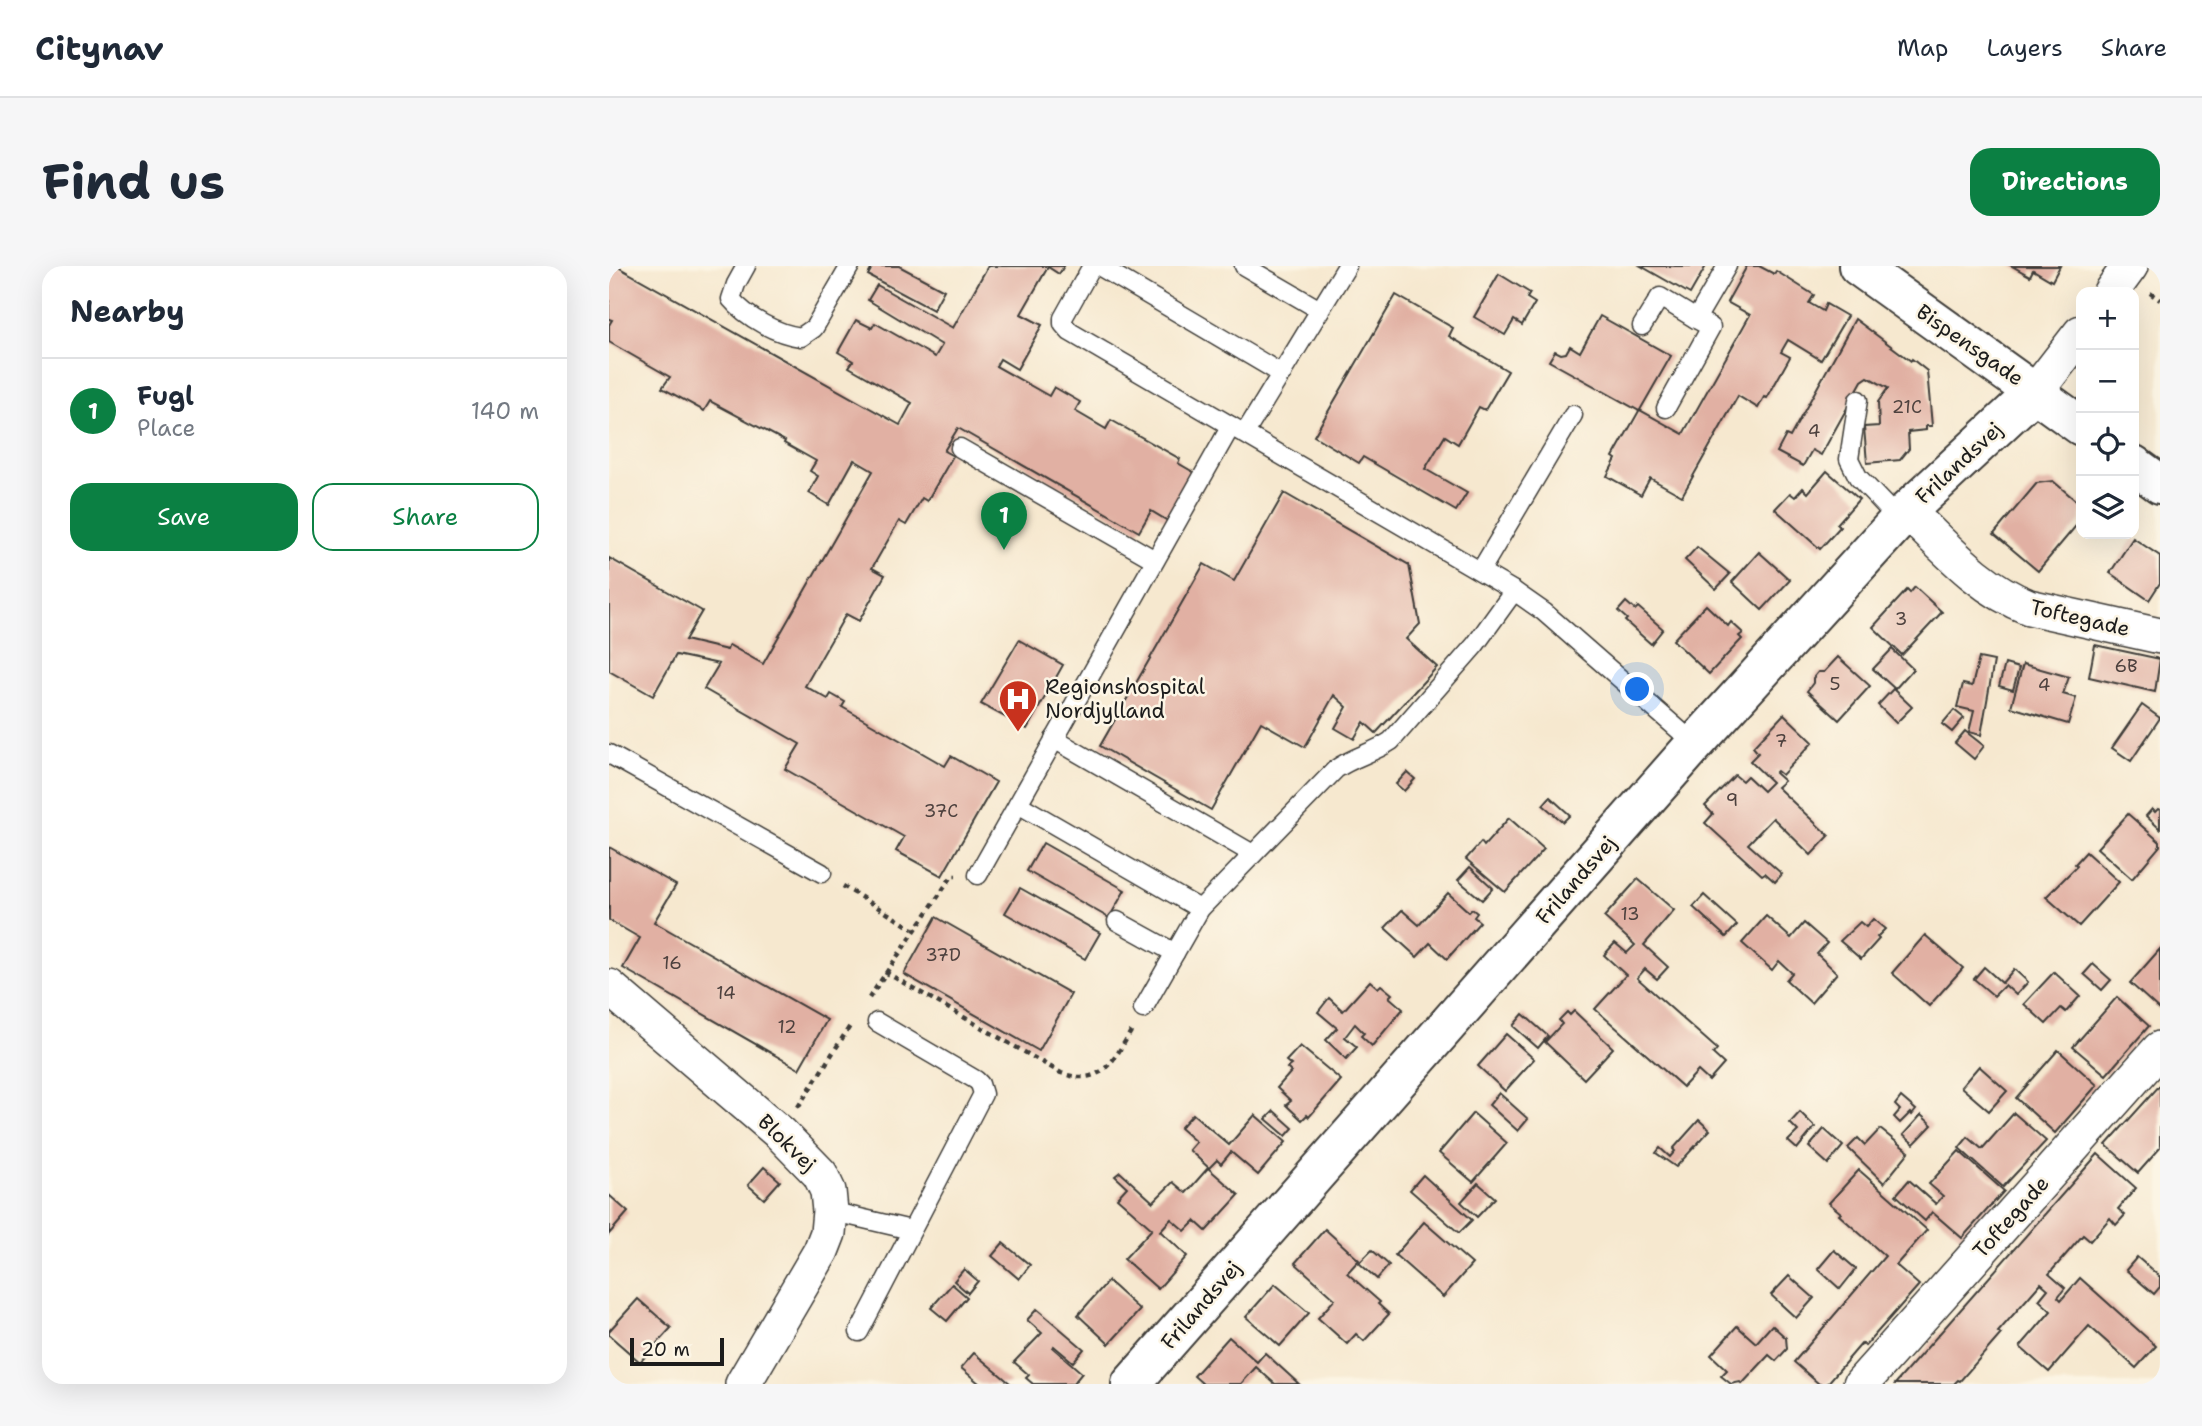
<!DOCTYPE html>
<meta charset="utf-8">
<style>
:root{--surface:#fff;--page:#f6f6f7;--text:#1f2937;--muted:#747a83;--line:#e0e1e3;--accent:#0b8043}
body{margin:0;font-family:"Shantell Sans",sans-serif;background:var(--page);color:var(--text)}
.controls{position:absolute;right:21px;top:21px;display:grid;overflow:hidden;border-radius:14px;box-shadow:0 7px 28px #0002}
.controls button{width:63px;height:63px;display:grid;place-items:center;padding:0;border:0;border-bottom:2px solid var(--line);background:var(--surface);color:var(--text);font:35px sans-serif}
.scale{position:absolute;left:21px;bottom:18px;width:94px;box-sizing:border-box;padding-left:7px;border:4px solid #1c1c1c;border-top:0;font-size:19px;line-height:24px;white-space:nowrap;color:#1c1c1c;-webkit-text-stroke:5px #fcf5e5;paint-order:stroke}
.you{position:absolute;left:1029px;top:424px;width:24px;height:24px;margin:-18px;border:5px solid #fff;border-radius:50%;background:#1a73e8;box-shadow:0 0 0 10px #1a73e833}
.badge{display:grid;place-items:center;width:46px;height:46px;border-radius:50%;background:var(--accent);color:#fff;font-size:23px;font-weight:700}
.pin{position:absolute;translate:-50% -58px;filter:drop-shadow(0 2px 4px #0008)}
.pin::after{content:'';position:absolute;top:37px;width:24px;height:21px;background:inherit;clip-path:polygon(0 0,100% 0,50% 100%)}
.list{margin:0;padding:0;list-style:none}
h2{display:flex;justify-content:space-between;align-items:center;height:91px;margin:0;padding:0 28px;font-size:30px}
h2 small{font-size:23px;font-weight:400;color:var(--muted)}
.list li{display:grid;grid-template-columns:46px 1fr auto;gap:21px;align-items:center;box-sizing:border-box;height:105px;padding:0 28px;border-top:2px solid var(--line)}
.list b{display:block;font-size:26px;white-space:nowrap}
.list p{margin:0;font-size:23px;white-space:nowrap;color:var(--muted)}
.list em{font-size:23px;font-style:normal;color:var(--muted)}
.actions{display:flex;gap:14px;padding:21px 28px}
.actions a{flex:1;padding:16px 0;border:2px solid var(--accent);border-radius:21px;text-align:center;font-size:24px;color:var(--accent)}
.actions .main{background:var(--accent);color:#fff}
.icon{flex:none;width:38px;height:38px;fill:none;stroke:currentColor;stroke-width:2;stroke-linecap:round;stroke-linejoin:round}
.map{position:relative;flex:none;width:1551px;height:1118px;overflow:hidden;border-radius:21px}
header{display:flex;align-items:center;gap:42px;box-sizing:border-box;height:98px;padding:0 35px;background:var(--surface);border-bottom:2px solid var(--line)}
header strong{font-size:33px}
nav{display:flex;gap:38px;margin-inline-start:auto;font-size:24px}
.intro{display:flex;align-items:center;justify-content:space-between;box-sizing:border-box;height:168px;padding:0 42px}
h1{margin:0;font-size:49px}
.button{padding:18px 32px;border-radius:21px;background:var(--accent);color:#fff;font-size:24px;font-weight:700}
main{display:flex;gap:42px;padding:0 42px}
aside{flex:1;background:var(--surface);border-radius:21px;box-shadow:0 7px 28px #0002}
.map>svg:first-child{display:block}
</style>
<header>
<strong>Citynav</strong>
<nav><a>Map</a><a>Layers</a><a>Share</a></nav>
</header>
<div class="intro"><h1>Find us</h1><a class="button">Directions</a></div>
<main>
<aside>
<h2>Nearby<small></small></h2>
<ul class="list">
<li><span class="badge">1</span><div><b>Fugl</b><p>Place</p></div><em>140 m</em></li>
</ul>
<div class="actions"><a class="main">Save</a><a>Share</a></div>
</aside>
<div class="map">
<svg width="1551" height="1118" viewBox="0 0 1551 1118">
<rect width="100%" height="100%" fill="#fcf5e5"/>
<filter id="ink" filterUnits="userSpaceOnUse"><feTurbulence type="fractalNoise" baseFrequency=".0143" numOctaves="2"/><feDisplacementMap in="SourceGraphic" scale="14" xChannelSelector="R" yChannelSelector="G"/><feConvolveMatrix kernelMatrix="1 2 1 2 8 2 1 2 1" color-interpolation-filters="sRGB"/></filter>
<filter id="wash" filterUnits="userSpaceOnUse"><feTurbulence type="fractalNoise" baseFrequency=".00686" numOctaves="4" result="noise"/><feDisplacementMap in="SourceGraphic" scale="28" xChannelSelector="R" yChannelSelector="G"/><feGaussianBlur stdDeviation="1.57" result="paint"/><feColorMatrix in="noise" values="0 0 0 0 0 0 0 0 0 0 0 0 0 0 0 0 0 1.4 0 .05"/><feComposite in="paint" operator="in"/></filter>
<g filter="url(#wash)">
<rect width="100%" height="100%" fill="#f6e8cf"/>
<g id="blocks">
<g fill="#e1b0a3">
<path d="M0,0H7L291,159L303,137L240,101L244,95L229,86L247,54L263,62L266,57L326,91L333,79L259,34L268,19L344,62L379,0H455L450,8L439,1L412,48L433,59L408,103L391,93L387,100L440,130L445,121L471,136L466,145L497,163L502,154L571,193L569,197L586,207L559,255L542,245L530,266L349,162L335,185L344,190L318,235L313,232L297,259L290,255L263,302L276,309L250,355L237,348L196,420L219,433L222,428L236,436L233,441L336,500L342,490L387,516L333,610L287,585L295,571L176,503L191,478L95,423L110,398L67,389L44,430L0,405V292L93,345L76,374L118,384L120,379L154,398L264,205L245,194L220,239L200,227L209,210L201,205L207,195L175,177L176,175L101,135L95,145L53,122L61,111L0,76V59L3,54L0,53Z"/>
<path d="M264,0H290L335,24L324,44L259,9Z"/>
<path d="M1032,0H1097L1081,28Z"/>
<path d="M1138,0H1150L1165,8L1167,5L1205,29L1200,37L1214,45L1217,38L1238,50L1212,94L1179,74L1172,86L1181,91L1158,132L1155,131L1149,142L1129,130L1073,230L1041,212L1032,229L998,210L1007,193L1004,191L1030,145L940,95L946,85L952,88L957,87L961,80L971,86L991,50L1062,90L1031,144L1074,168L1141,49L1118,36Z"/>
<path d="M1403,0H1451L1443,15L1424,4L1421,10Z"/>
<path d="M890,8L921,27L918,32L926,37L913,59L905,54L896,69L865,51Z"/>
<path d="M787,29L844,62L840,70L899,105L876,144L870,141L849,178L836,170L816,203L858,227L847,245L754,191L750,197L705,170Z"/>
<path d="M1246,53L1302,95L1303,93L1318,105L1323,160H1317V164L1299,166L1300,183L1291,194L1258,197L1255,161L1270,160L1269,136L1279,122L1259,111L1253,115L1212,189L1203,184L1194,200L1168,186L1177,169L1181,171Z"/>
<path d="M1218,205L1250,233L1228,258L1231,261L1211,283L1166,243L1181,227L1186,231L1194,222L1199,227Z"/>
<path d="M1444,215L1472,239V254L1429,305L1385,268L1428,217Z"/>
<path d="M675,227L800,299L811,358L797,373L828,401L767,467L755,456L745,473L726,462L738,441L725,429L696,481L652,456L602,544L491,480L595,298L625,315Z"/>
<path d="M1524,272L1551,290V317L1540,334L1501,307Z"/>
<path d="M1088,281L1121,308L1107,323L1076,294Z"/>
<path d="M1150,286L1181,314L1153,344L1123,316Z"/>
<path d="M1306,321L1333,346L1293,389L1264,361L1298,324L1301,327Z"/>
<path d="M1017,336L1026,344L1029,341L1054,363L1042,378L1016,355L1018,353L1009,345Z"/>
<path d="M1097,339L1119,360L1122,356L1134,367L1130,370L1133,373L1100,408L1064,374Z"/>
<path d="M410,374L454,399L418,463L372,438Z"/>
<path d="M1486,379L1551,393L1546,426L1480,411Z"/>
<path d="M1283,383L1304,403L1286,423L1264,403Z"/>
<path d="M1229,391L1261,420L1230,454L1198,425L1204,417V412L1209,406H1215Z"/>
<path d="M1370,392L1385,395L1372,469L1360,466L1365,445L1348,441L1354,418L1363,420Z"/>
<path d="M1396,398L1410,402L1404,424L1390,420Z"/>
<path d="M1414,398L1460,411L1454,428L1467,432L1459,458L1402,441Z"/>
<path d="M1284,423L1303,441L1287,457L1269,439Z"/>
<path d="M1533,439L1551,452L1522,495L1503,482Z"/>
<path d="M1345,444L1355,452L1343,466L1333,458Z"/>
<path d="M1175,448L1204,476L1173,509L1168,505L1166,507L1175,515L1168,521L1220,570L1202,589L1164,552L1139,578L1173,608L1166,616L1156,607L1153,609L1096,557L1104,548L1096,540L1126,509L1133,515L1138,510L1154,525L1163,516L1141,495L1149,487L1144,481Z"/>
<path d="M1356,465L1375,480L1365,493L1346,477Z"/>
<path d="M798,506L806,513L795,525L787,518Z"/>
<path d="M941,531L961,549L954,556L934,539Z"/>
<path d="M1543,543L1546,546L1549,543L1551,544V563L1537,550Z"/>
<path d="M1519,548L1551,576V580L1523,613L1488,582Z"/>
<path d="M900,552L935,583L896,626L857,593L872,576L875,580Z"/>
<path d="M434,577L516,624L500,652L418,605Z"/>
<path d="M0,581L67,619L45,656L218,754L190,803L14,702L31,672L0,654Z"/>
<path d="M1477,586L1510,616L1470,660L1437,631L1468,600L1466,598Z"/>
<path d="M861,601L884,622L873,634L849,614Z"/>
<path d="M1029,613L1065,644L1035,679L1059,701L1048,713L1036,703L1028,712L1108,783L1104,788L1115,798L1100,815L1089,805L1074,821L986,743L1017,709L995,689L1006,677L1018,687L1026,679L995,651Z"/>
<path d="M411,622L491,667L476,693L396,647Z"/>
<path d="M839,627L860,646L863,643L868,647L865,651L871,656L838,693L821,677L808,691L776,662L793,644L810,659Z"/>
<path d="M1095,629L1128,659L1117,671L1084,641Z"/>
<path d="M1157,650L1182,672L1195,657L1218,677L1208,688L1228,707L1202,737L1177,714L1183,707L1170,695L1163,704L1133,677Z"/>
<path d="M327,651L462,728L430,785L295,708Z"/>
<path d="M1264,653L1276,663L1268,671L1270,673L1252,693L1231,675L1251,656L1257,661Z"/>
<path d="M1316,669L1354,702L1320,740L1283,707Z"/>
<path d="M1551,683V744L1521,717Z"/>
<path d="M1484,698L1502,714L1493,724L1475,708Z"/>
<path d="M1375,701L1393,717L1405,703L1419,716L1407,729L1396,719L1385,730L1365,713Z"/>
<path d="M1445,706L1471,730L1457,746L1452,742L1437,758L1415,738Z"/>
<path d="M761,715L769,722L772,719L783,728L780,731L794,743L763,780L752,770L755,767L746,758L736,771L748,781L737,793L717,774L728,762L709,746L720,732L734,745Z"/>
<path d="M1508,731L1540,760L1497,809L1464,781Z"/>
<path d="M965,745L1004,782L975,813L936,776L953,758L950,754L958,746L961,749Z"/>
<path d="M914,748L939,770L929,782L904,760Z"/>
<path d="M897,768L925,793L896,825L869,800Z"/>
<path d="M691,780L732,814L700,851L698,849L693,854L677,839L682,835L668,822L682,806L678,802L682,799L677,795Z"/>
<path d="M1449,784L1488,819L1446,867L1407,832Z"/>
<path d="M1370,800L1398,825L1380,845L1352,821Z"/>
<path d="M1551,819V882L1529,907L1497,879Z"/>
<path d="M890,827L919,853L909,865L880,839Z"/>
<path d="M1292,831L1307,844L1303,849L1301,847L1291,857L1285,851L1291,844L1286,839Z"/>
<path d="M665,845L684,862L677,870L657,853Z"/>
<path d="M1191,846L1206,861L1188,883L1179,875L1189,865L1181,857Z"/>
<path d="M864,847L898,877L864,916L830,887Z"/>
<path d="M1405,847L1437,875L1394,921L1350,882L1359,871L1373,883Z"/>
<path d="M584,848L620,879L646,849L677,876L649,909L622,886L612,898L608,894L600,902L580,884L587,876L571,862Z"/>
<path d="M1312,849L1323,859L1305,878L1294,869Z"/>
<path d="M1090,854L1101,864L1067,901L1047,887L1051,882L1061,891L1066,885L1064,883Z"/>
<path d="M1215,863L1234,880L1219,898L1200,881Z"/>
<path d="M1271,863L1300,886L1275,917L1239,882L1249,872L1256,879Z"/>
<path d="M1350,885L1395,925L1353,972L1323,946L1316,955L1287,929L1300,914L1327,938L1334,930L1320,918Z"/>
<path d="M1489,888L1527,922L1509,943L1516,949L1507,959L1501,952L1481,975L1474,969L1440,1008L1456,1022L1449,1031L1452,1034L1471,1012L1547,1080L1527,1102L1480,1060L1440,1106L1411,1081L1442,1045L1430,1034L1439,1023L1432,1017L1389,1066L1392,1068L1351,1115L1349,1114L1345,1118H1286Z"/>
<path d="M155,901L171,915L155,933L139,919Z"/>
<path d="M599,902L630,929L597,965L586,955L576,965L562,953L551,965L578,990L549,1023L515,993L543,963L508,932L518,921L506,910L511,906L544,936L564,916L577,927Z"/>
<path d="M1250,904L1318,964L1287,999L1310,1019L1256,1080L1253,1077L1218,1118H1210L1185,1096L1276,990L1230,949L1232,947L1220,937Z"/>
<path d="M814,909L863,954L850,967L801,924Z"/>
<path d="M869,917L886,932L868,951L852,936Z"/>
<path d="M0,929L19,946L0,968Z"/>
<path d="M815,956L863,998L834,1031L786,989Z"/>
<path d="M716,963L750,994L738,1007L771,1036L769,1038L780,1048L755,1075L747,1068L738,1078L709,1052L726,1033L686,997Z"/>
<path d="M394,977L421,999L410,1013L383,990Z"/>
<path d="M763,984L780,999L768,1013L750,997Z"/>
<path d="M1225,984L1247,1003L1231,1023L1209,1003Z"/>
<path d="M1528,991L1551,1011V1021L1545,1028L1517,1004Z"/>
<path d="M355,1003L369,1015L359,1027L345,1015Z"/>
<path d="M1180,1010L1205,1032L1187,1052L1162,1029Z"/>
<path d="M499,1015L531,1044L500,1078L469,1049Z"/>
<path d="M343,1018L358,1031L338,1055L322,1042Z"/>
<path d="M666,1018L700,1047L671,1080L637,1051Z"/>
<path d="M29,1033L62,1062L31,1096L0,1069V1065Z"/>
<path d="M428,1043L475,1083L464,1096L445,1080L444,1082L473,1107L464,1118H424L417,1112L420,1109L405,1096L433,1067L418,1054Z"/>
<path d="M1163,1059L1177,1072L1178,1083L1167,1095L1160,1089L1133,1118L1131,1116L1122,1118L1112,1110L1118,1104L1102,1089L1128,1060L1147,1077Z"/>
<path d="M620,1071L648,1096L656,1087L690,1118H666L647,1101L632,1118H594L585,1110Z"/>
<path d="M365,1087L402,1118H371L352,1102Z"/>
</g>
</g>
</g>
<g filter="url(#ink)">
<use href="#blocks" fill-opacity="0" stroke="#3d3b37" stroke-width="2"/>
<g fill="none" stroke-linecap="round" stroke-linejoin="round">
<g stroke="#3d3b37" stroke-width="21">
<g id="service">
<path d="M137,0L127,18L122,33C138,52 168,68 192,71L205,62L241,0"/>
<path d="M483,0L454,52V58L461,66L905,325L935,346L1086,478"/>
<path d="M490,0L673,108"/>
<path d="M635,0L711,44"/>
<path d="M1033,60L1051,31L1087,53L1118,0"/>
<path d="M1249,134L1240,193L1249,211L1290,254"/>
<path d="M1057,142L1102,61L1087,53"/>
<path d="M636,167L738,0"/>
<path d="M351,182L546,294"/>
<path d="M872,304L964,149"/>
<path d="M445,473L644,588"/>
<path d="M0,488L213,607"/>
<path d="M409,538L591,643"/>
<path d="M369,609L622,160"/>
<path d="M508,655L566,687"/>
<path d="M534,743L591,643L727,503C744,491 764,487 782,475L866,379L905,325"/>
<path d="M221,945L302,964"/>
<path d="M250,1066L374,828L371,818L367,814L268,756"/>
</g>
</g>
<g stroke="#3d3b37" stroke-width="38">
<g id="minor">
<path d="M1502,26L1521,0"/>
<path d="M1427,125L1472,67"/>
<path d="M1298,245C1336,281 1370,322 1420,341L1551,370"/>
<path d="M0,721L172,868L211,908L219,925L221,945L219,967L212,985L134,1118"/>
<path d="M1252,1118L1551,783"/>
</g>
</g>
<g stroke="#3d3b37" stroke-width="42">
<g id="tertiary">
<path d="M1249,0L1472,160"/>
<path d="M1525,199L1551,218"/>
<path d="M522,1118L1086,478L1298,245L1427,125"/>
</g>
</g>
<g stroke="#3d3b37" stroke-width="4.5" stroke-dasharray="5 5" stroke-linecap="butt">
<path d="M1541,27L1551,34"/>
<path d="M234,620L304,663"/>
<path d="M276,706L452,807C494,822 505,793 524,762"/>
<path d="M260,732L343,610H347"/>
<path d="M189,841L243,757"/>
</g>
<use href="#service" stroke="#fff" stroke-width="18"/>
<use href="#minor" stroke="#fff" stroke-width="35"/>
<use href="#tertiary" stroke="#fff" stroke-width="38"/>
</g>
</g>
<defs>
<g id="hospital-pin" transform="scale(2.0125)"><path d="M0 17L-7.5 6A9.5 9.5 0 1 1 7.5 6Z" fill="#c8321e" stroke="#fcf5e5"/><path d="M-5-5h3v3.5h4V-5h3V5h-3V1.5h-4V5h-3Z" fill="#fff"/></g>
</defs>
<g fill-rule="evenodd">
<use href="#hospital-pin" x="409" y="433"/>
</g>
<g text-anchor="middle" stroke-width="5" stroke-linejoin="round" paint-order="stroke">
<g font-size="18" fill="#4d413e">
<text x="1298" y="147">21C</text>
<text x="1205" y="171">4</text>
<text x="1292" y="359">3</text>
<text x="1517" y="406">6B</text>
<text x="1226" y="424">5</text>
<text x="1435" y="425">4</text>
<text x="1172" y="481">7</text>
<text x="1123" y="540">9</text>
<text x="332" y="551">37C</text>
<text x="1021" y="654">13</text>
<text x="334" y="695">37D</text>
<text x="63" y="703">16</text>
<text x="117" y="733">14</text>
<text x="178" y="767">12</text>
</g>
<g font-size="21" fill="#1c1c1c" stroke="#fcf5e5">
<text transform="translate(1361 79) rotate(35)" y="7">Bispensgade</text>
<text transform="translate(1350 197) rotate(-43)" y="7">Frilandsvej</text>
<text transform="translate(1471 352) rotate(13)" y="7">Toftegade</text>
<text transform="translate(967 614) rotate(-49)" y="7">Frilandsvej</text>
<text transform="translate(178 877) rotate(44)" y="7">Blokvej</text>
<text transform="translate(1402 951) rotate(-48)" y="7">Toftegade</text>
<text transform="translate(592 1039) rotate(-49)" y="7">Frilandsvej</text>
</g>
<g font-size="21" fill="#1c1c1c" stroke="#fcf5e5" text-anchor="start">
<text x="436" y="428">Regionshospital<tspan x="436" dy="24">Nordjylland</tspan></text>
</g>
</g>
</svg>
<div class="controls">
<button>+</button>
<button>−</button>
<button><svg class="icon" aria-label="locate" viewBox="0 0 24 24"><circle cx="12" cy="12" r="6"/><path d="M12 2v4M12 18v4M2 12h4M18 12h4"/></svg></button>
<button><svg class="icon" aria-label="layers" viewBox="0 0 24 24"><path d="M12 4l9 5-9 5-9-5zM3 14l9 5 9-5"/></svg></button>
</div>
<div class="scale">20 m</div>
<div class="you"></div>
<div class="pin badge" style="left:395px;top:284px">1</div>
</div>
</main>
